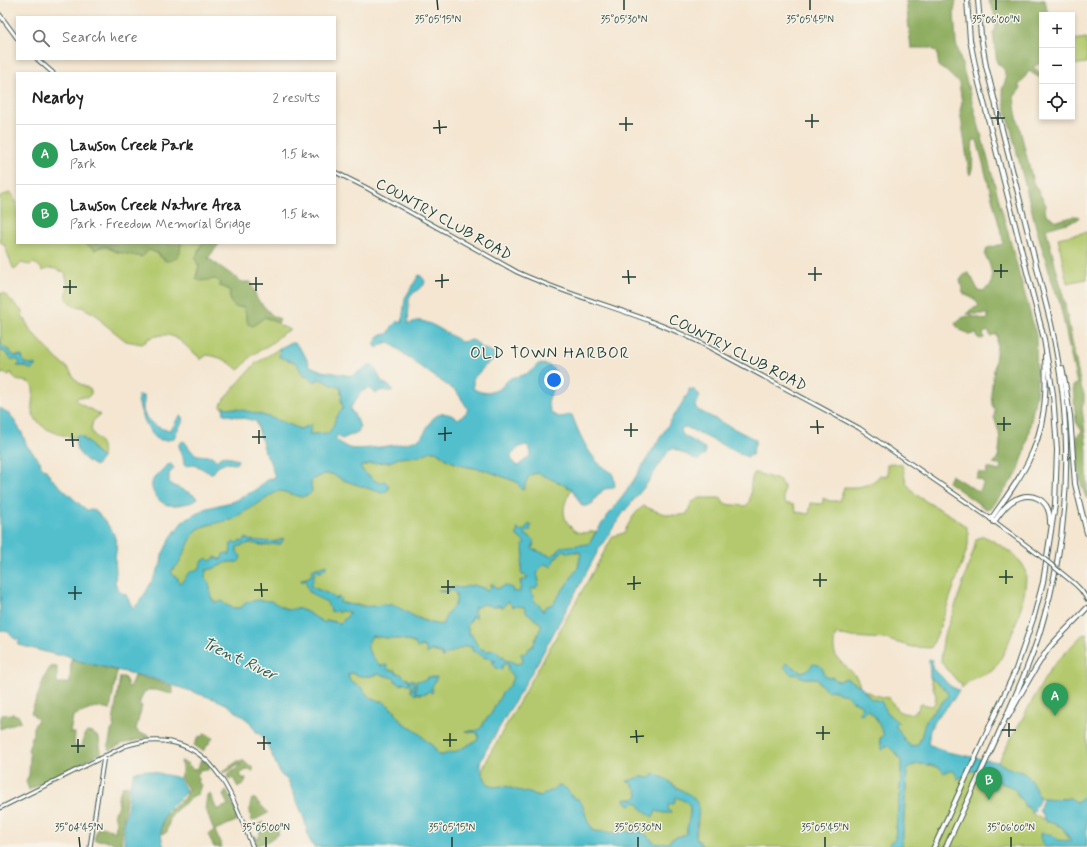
<!DOCTYPE html>
<meta charset="utf-8">
<style>
:root{--surface:#fff;--page:#f2f2f2;--text:#222;--muted:#767676;--line:#e0e0e0;--accent:#db2777}
body{margin:0;font-family:Mynerve,sans-serif;background:var(--page);color:var(--text)}
.controls{position:absolute;right:12px;top:12px;display:grid;overflow:hidden;border-radius:0px;box-shadow:0 2px 6px #0003}
.controls button{width:36px;height:36px;display:grid;place-items:center;padding:0;border:0;border-bottom:1px solid var(--line);background:var(--surface);color:var(--text);font:20px sans-serif}
.you{position:absolute;left:554px;top:380px;width:14px;height:14px;margin:-10px;border:3px solid #fff;border-radius:50%;background:#1a73e8;box-shadow:0 0 0 6px #1a73e833}
.badge{display:grid;place-items:center;width:26px;height:26px;border-radius:50%;background:var(--accent);color:#fff;font-size:13px;font-weight:700}
.pin{position:absolute;translate:-50% -33px;filter:drop-shadow(0 1px 2px #0008)}
.pin::after{content:'';position:absolute;top:21px;width:14px;height:12px;background:inherit;clip-path:polygon(0 0,100% 0,50% 100%)}
.list{margin:0;padding:0;list-style:none}
h2{display:flex;justify-content:space-between;align-items:center;height:52px;margin:0;padding:0 16px;font-size:17px}
h2 small{font-size:13px;font-weight:400;color:var(--muted)}
.list li{display:grid;grid-template-columns:26px 1fr auto;gap:12px;align-items:center;box-sizing:border-box;height:60px;padding:0 16px;border-top:1px solid var(--line)}
.list b{display:block;font-size:15px;white-space:nowrap}
.list p{margin:0;font-size:13px;white-space:nowrap;color:var(--muted)}
.list em{font-size:13px;font-style:normal;color:var(--muted)}
.icon{flex:none;width:22px;height:22px;fill:none;stroke:currentColor;stroke-width:2;stroke-linecap:round;stroke-linejoin:round}
.map{position:relative;flex:none;width:1087px;height:847px;overflow:hidden}
.search{position:absolute;background:var(--surface);box-shadow:0 2px 6px #0003;left:16px;top:16px;width:320px;height:44px;display:flex;align-items:center;gap:10px;box-sizing:border-box;padding:0 14px;border-radius:0px;color:var(--muted);font-size:15px}
.panel{position:absolute;background:var(--surface);box-shadow:0 2px 6px #0003;left:16px;top:72px;width:320px;height:172px;border-radius:0px}
.map>svg:first-child{display:block}
</style>
<div class="map">
<svg width="1087" height="847" viewBox="0 0 1087 847">
<rect width="100%" height="100%" fill="#f7f3e8"/>
<filter id="ink" filterUnits="userSpaceOnUse"><feTurbulence type="fractalNoise" baseFrequency=".025" numOctaves="2"/><feDisplacementMap in="SourceGraphic" scale="8" xChannelSelector="R" yChannelSelector="G"/><feConvolveMatrix kernelMatrix="1 2 1 2 8 2 1 2 1" color-interpolation-filters="sRGB"/></filter>
<filter id="wash" filterUnits="userSpaceOnUse"><feTurbulence type="fractalNoise" baseFrequency=".012" numOctaves="4" result="noise"/><feDisplacementMap in="SourceGraphic" scale="16" xChannelSelector="R" yChannelSelector="G"/><feGaussianBlur stdDeviation="0.9" result="paint"/><feColorMatrix in="noise" values="0 0 0 0 0 0 0 0 0 0 0 0 0 0 0 0 0 1.4 0 .05"/><feComposite in="paint" operator="in"/></filter>
<g filter="url(#wash)">
<rect width="100%" height="100%" fill="#f4e6d1"/>
<g fill="#b4c96d" stroke="#6a8350">
<path d="M1087,38V63L1072,65V40Z"/>
<path d="M10,193L13,195L15,202H17V243H84L95,250C106,242 108,251 119,252C129,253 141,247 151,250C157,253 161,258 166,261L180,249L181,243H207L202,244L195,259L199,266L196,275L211,279H216L220,283V286L226,288L230,291L229,297L239,306L244,307L246,312V319L265,317L278,323L281,326L291,330L283,333L272,343L251,356L242,367L238,370C228,360 220,357 207,355L200,360L199,357C178,341 175,328 147,339V341L142,344L126,341L103,323L98,316L82,307L73,306L66,299L68,286L65,273C56,269 52,266 43,271L38,265L33,263L29,265L21,263L15,270L13,268L4,244L0,242V196Z"/>
<path d="M1087,232V279L1067,283L1058,238Z"/>
<path d="M0,292L1,294L4,293L22,311L23,319L26,320L27,324L31,331L57,359L69,369L74,378L79,383L91,390V394L88,397H78L76,400C83,407 92,409 100,415L93,421L91,429C96,442 105,439 102,458C95,452 94,449 89,443C87,440 84,439 82,437L76,436V438C60,435 34,429 32,409C31,401 36,390 31,384C26,379 18,383 14,378C13,376 12,374 11,372L9,375L3,373L0,375V351H4L7,355L18,360L20,363L17,366H27L32,368L33,366H35L24,363L19,355L14,356L9,350L1,346Z"/>
<path d="M280,348L279,352L288,361L297,363C301,376 314,375 322,380C329,383 332,386 340,387L342,396L341,399L343,408L329,433L309,434L312,425L300,429C275,418 249,410 221,407V405L224,399L255,364Z"/>
<path d="M431,451H436L448,460L463,466L485,470L511,480L517,482L524,488C530,459 555,481 572,489C564,501 560,515 570,526C572,529 575,531 577,532C583,534 590,532 596,531L589,544L570,547L551,556L532,549L534,545L532,539L525,535L526,532L530,530L531,525L523,531L517,530L518,533L516,535L525,543L523,550L524,559L522,562L521,572L527,576V580L520,581L521,585L519,594L513,592L510,587L496,589L493,584H491V587L488,590L474,585L461,588L452,587L445,591L439,590C443,594 447,592 452,590L455,592L457,601C452,611 447,614 443,624L437,625L387,606H374L367,607L362,605H351L339,602V597L335,599C330,592 318,591 311,586L315,573L317,571L321,572L326,565C321,568 317,567 312,570L311,576L307,578L301,579L303,582L304,580H306L309,592L327,602L331,609L349,612V614L341,623L327,620L325,623C311,616 306,607 288,610L281,606L247,602L241,608C231,608 212,604 210,594H211L209,583L205,578L206,570L212,569L228,562H238L237,547L250,543L262,545L281,544L283,538C274,544 258,542 247,540V538L244,542L231,544V555H229L222,559H218L215,557L213,560L210,561L207,558L200,568L180,583C179,582 172,572 171,572L178,565L193,535L198,529L253,507L276,492L281,491L301,497L312,491L311,484L312,480L324,474H332L343,480L382,493L378,483L364,472L360,467L371,463L389,462L399,458L420,456Z"/>
<path d="M892,463L902,465C905,473 904,481 910,488C922,503 944,509 959,521C961,523 964,525 966,527C969,532 968,540 968,546L939,630L931,648L912,647L885,639L852,637L836,634C826,666 854,662 860,686L852,681L843,679L840,681L828,678L823,673L808,670L801,672L786,663L784,666L792,675L795,674L804,678H816L822,686L841,694H845L851,700L860,704L862,707L859,711C862,710 866,709 868,710C876,713 880,728 884,735L880,738L881,749L888,746L897,754L901,761V777L895,838L888,847H703L696,837L698,822L691,796L669,782L641,777L628,782L633,784V787L637,791L638,795L635,799H624V800L628,804L637,802L655,812L656,811L665,813L670,811L668,809L669,804L674,803L676,797L685,801L690,806L689,824L686,834L671,839L669,843L656,844L644,833L630,832L623,830L617,833L594,831L588,822L582,804L578,799L572,797L560,786L541,796L513,789L508,787L501,786L496,787L490,786L486,781L482,772L486,762L492,750L613,536L624,533C629,523 634,512 644,506C657,512 672,518 687,514L692,502L700,498H721L724,504L746,506C754,499 748,483 754,473H756L780,480L781,484L784,486L783,496L785,503L794,505L796,512L809,514L811,503L820,504L823,503V498L830,501H840L844,487C858,488 872,486 880,475L885,476L888,475L887,467V464Z"/>
<path d="M983,536C994,540 1020,557 1024,567C1033,586 1007,655 993,670C988,675 978,676 971,680C968,682 965,685 962,688L961,687L962,683L958,682L941,662L942,647L944,636L953,613L974,549L976,539Z"/>
<path d="M564,550L581,553L578,568L553,604L545,607L543,612L540,606L534,601L531,589L536,588L539,580L537,574L541,567L545,564L549,565Z"/>
<path d="M509,601L517,606L524,607L534,619L542,625L533,646L530,647L524,654L521,653L523,657L522,663L516,664L511,661L504,660L501,656L500,658L493,650L487,651L479,648L471,634H469L467,625L469,623L472,615L476,618L474,611L475,607L480,606L482,604L492,606L500,604L503,607L505,604Z"/>
<path d="M1087,634V788L1081,801L1076,802L1070,798C1064,799 1043,800 1038,796C1034,793 1025,777 1022,772L1008,768L998,762L1050,669L1082,635Z"/>
<path d="M372,636L386,638H392L395,639H401L425,647L427,649L426,651C432,649 436,654 442,653V656L465,646L472,647L473,651L480,654L486,658L497,661L493,662L502,666L507,663L509,670L513,677L510,685L502,693L491,714L484,721V723C478,732 477,731 467,731L478,733V740L453,753L450,752L444,755H439L431,744L424,739L420,734L401,721L393,710L383,701H379L370,698L360,686L352,682L349,679L348,675L351,673L360,676H371L379,674L394,678L395,681L402,685L405,682L411,686V692L420,694L427,693L436,678L428,677L426,680L416,684V690L413,691L411,681L410,683L407,678L406,679L401,674L396,673L395,670C391,671 383,669 380,666C378,665 367,649 367,648C366,644 370,639 372,636Z"/>
<path d="M930,677L946,690L949,696C943,702 935,707 931,714C924,723 923,736 917,745L910,746L904,739L895,725L898,723L889,715L881,702L871,699L864,690L874,695L889,698L898,711L903,713L910,714L918,710L919,705L922,704L932,706L935,703L936,696Z"/>
<path d="M925,764L953,771L956,773L958,779L974,770H977L984,781L989,779L996,783L1000,781L1001,784C1010,785 1016,788 1018,797L1021,798L1025,806H1027L1034,815L1062,827L1069,839L1064,843L1052,847H902L907,770C911,763 918,765 925,764Z"/>
</g>
<g fill="#8fad60" stroke="#57754a">
<path d="M906,0H956L954,12L956,43L1036,335L1037,390L1025,451L1018,472L991,509H986L948,482L951,475L979,492L984,482L976,478L979,472L986,475L987,468L1000,471L1001,465L993,464L998,458L1000,443L999,432L994,417L995,410L992,405L991,393L997,346V334L990,336L989,331L983,333L984,338L980,339L977,337L976,333L969,335L968,333L960,330L955,324C963,313 974,316 986,320L988,318V314H967L970,310L979,306L976,300L963,293L960,280L965,274L968,273L971,276L978,290L983,291L991,285C993,275 991,264 985,256L987,248L1003,244V240L977,140H973C971,151 975,165 970,175L969,172L961,117L960,111L962,103L959,83L946,71L939,67L937,52L931,48H911Z"/>
<path d="M988,0H1045L1048,15H1042V62L1033,67L1042,74V76L1040,78L1029,71L1018,87L1021,88L1014,97L1016,113L1033,182L1046,205L1045,210L1046,214L1057,221L1076,216L1079,217L1077,220L1046,229L1063,295L1081,387L1084,394V402L1082,408L1087,450V499C1077,479 1077,458 1077,436L1082,431L1076,422L1073,386L1077,384L1059,299L1056,295L1036,227L1005,106L1002,90L1006,79L1004,69L997,63L993,33L996,28L994,12Z"/>
<path d="M84,243H181C180,255 179,260 166,261L157,253L149,250L142,257L117,252L108,247H100L95,250Z"/>
<path d="M207,243H220L208,258L242,282H251L257,299L273,316L280,319L278,323L265,317L253,326L248,324L244,307H235C229,302 230,298 230,291L226,288L219,286L220,283L216,279L200,281L196,279L199,266L195,259L202,244Z"/>
<path d="M71,659L117,671L110,710L96,707L73,716L70,733H75L74,746L82,747L84,735L87,732L93,733L99,738L101,753L29,790L26,781L29,775L30,755L28,750L33,734V727L38,719L31,713L45,676L51,666L57,667V683H70Z"/>
<path d="M134,676L150,679L173,687V694C163,693 154,687 144,692L139,704L142,706L136,729L139,733L149,735L150,737L122,744L110,750L108,749L111,731L114,727L113,723L120,677H124L127,682L128,687H130Z"/>
<path d="M13,714L19,716L21,721L0,729V721L2,715Z"/>
<path d="M204,734H207L213,738L203,751L194,745L199,736L202,737Z"/>
<path d="M201,759L211,766L208,770L201,769L197,775L199,778L197,782L201,785L198,794L195,795C179,810 171,807 167,832L163,834L161,832L163,820L167,813L184,798L188,789L180,777L183,770L181,761L187,763L193,769L198,768Z"/>
<path d="M238,761H244L248,765L253,767V771L246,770L240,774L242,778H246C245,784 244,785 238,787L233,778L229,780L227,776L240,766L241,764L226,772H222Z"/>
<path d="M128,785L123,821L121,847H118L110,841L94,840L97,828L105,827L115,832L116,823L114,812L119,806L118,798L122,787Z"/>
<path d="M226,790L238,815L236,821L217,829L215,831L222,847H214L208,834L214,831L207,812L205,810L207,795L210,794L217,810L228,805L223,795Z"/>
<path d="M252,799H255C259,805 265,808 268,813L253,821L251,820C250,812 249,805 252,799Z"/>
<path d="M264,822L263,827L266,830L274,826L278,827V834L267,842L256,845L253,836L255,835L257,839L259,838L260,832L258,824Z"/>
</g>
<g fill="#53bfcd" stroke="#397e80" fill-rule="evenodd">
<path d="M419,275L421,276L425,281L424,285L412,294L409,299L408,324C410,324 414,321 417,321C427,319 452,336 461,342L472,340L476,342L480,347L493,352L495,357L494,359L485,366L473,379V388C481,395 494,393 502,387C505,384 507,380 511,378C514,377 517,377 520,376C528,374 533,370 538,364C546,364 552,365 555,372L552,390L548,402L551,413L558,417L572,415C579,434 592,465 613,473L615,486L613,488L604,489L593,501L594,503L587,506H582L572,489L538,473C529,473 526,480 524,489L522,490L517,482L485,470L463,466L448,460L436,451H431L420,456L399,458L389,462L371,463L360,467L364,472L378,483L385,481L389,486L388,490L382,493L343,480L332,474H324L312,480L311,484L312,491L309,495L301,497L281,491L276,492L253,507L242,513L234,519L204,526L198,529L193,535L178,565L171,571L172,574L178,578V581L180,583C185,580 186,575 190,572C193,570 197,570 200,568L201,562L207,558L210,561L217,557L218,559H222L223,554L227,553L230,555L231,544L234,542L237,543L240,541L243,542L246,538H247V540L278,542L284,538L281,544L262,545L250,543L237,547V552L241,556L240,560L238,562H228L212,569L206,570L205,578L209,583L211,595H210L214,602H218L222,601L224,604L233,608H240L247,602L257,600L271,601L288,610L297,608L305,611L325,623L327,620C332,622 336,622 341,623L349,614V612L341,611L338,613L336,610L334,612L330,611L331,609L328,606L327,602C316,597 306,594 306,580H304L302,582L301,580L311,576C314,564 318,570 326,565V568L321,572L317,571L315,573L311,586C318,591 330,592 335,599L339,597L341,599L339,602C349,605 374,609 382,604L387,606L391,604C406,610 426,627 443,624C444,621 445,617 447,614C454,605 457,606 456,593L452,590C447,593 443,593 438,590L445,591L452,587L461,588L474,585L488,590L491,587V584H493L496,589C505,586 502,584 512,588L513,592L516,591L519,593L521,585L520,581L527,579V576L522,575L521,572L522,562L524,556L523,545L525,543L516,534L518,533L517,529L523,531L529,524L531,525L530,531L526,532L525,535C536,539 534,540 532,549L551,556L558,552L560,547L589,544C599,526 613,509 626,492L689,392V389L694,390L700,395L695,407L698,410L756,440L752,455L747,457L686,427L682,428L681,431L683,435L706,449L705,454L699,460H697L673,448L669,450L646,485L623,513L599,549L539,660L485,752L480,763V769L486,781L490,786L496,787L501,786L509,787L513,789L541,796L560,786L566,788L572,797L578,799L582,804L588,822L594,831L617,833L623,830L633,833L638,830L644,833L656,844L669,843L671,839L686,834L690,813V806L685,801L676,797L674,804H669L668,809L671,813H665L656,811L654,816L652,817L641,808L637,802L630,805L624,800L635,799L638,795L637,791L633,787V784L627,781L641,777L651,778L653,773L668,780C674,790 690,791 696,801C703,812 694,825 696,836C696,840 701,844 703,847H314L309,839L304,818L288,780L281,775L265,740L260,734L257,733L250,722L226,704L217,700L151,678L78,661L66,655H57L19,645L18,642L20,640L18,638L16,640L8,632L0,630V408L10,414L22,433L27,446L40,461L41,466L46,470L51,478L77,502L87,510H95L111,529L114,535L117,545L115,559L116,571L115,582L117,588L123,594L125,593L133,608L137,605L146,592L161,564L162,555L171,537L183,521L207,508L235,501L255,490L266,481L275,477L270,462L265,452L256,421L224,414L223,407C250,410 275,418 300,429L312,425L309,434L329,433L334,424L335,419L343,408L341,399L342,396L340,387C330,386 326,380 318,379L317,381H312L309,376L303,375L296,363L279,357L280,348C285,346 290,342 295,343L304,354L310,366L322,371L352,376L369,365H373L382,382L392,388V391C385,392 385,388 376,393L368,388L361,392L351,407V410L357,419L360,427L358,432L342,439L337,435L336,436V439C340,443 344,446 349,448C358,451 410,444 419,439C428,432 428,417 441,414C447,412 453,416 458,419L465,414L468,409L457,392L418,365L389,342L382,344L377,348L374,344L380,335L388,334L393,325L397,321L402,323L405,298ZM525,445L528,446L531,452L530,456L518,466C513,464 512,460 511,456L518,448ZM564,550L568,553L577,551L581,553L578,568L553,604L545,607L543,612L540,606L534,601L531,589L536,588C540,583 539,580 537,574L541,567L545,564L552,567L554,559ZM509,601L510,604L513,607L517,606L524,607L526,612C532,616 537,621 542,625L533,646L524,654L521,653V656L523,657L522,663L516,664L511,661L504,660V656H501L500,657L498,652L493,650L487,651L479,648L471,634H469L467,625L471,620L472,616L476,618L474,611L475,607H478L482,604L492,606L493,607L500,605L501,607H504L505,604ZM372,636L386,638H392L393,639H401L415,643L417,648L421,647V645L427,649L426,653H429L431,650L442,653V657L465,646L472,647V651C478,652 481,656 486,658C490,659 493,659 496,661L492,662C495,667 496,669 502,670V666L508,663L509,666L507,669L513,677L510,685L502,693L491,714L483,723L484,724C477,733 476,730 465,731L478,733V740L453,753L450,752L444,755H439L431,744L424,739L420,734L401,721L395,713L396,711L391,709L389,705L388,706L383,701H379L370,698L360,686L352,682L349,679L348,675L351,673L360,676H371L379,674L394,678L395,681L402,685L403,682L410,685L412,688L411,691L415,695L417,694L415,693L416,692L420,694L427,693L429,690L431,693H432L433,689H431L437,677H428L426,680L416,681V690L414,691V680L411,679L410,683L407,678L406,679L401,674L396,673L395,670L394,671L387,669L388,666L386,665L380,666C372,654 362,650 372,636Z"/>
<path d="M0,337C2,350 0,343 9,351C11,352 12,355 14,356H22L24,363H27L31,365L35,364L36,367L33,366V370L27,368L26,366H17L20,363L18,360L11,359L4,351H0Z"/>
<path d="M138,395L144,396C145,401 143,404 143,409C144,420 159,430 170,430C175,427 175,420 180,416L182,417L183,421L177,431L174,438C168,441 161,441 156,438C147,431 137,405 138,395Z"/>
<path d="M76,436H82L84,440L89,442L94,451L102,458L96,466C90,464 79,455 77,449C75,445 76,440 76,436Z"/>
<path d="M183,441L185,442C195,457 196,455 212,456L217,461L222,455L238,460L236,464L226,463L217,467L213,473C206,473 203,468 197,466C193,464 189,467 184,465L183,457L179,446V444Z"/>
<path d="M171,464L174,468L169,474V482C178,490 189,490 197,498C194,503 189,503 184,504C178,505 173,506 168,505C158,503 147,488 154,478C156,476 159,473 161,471C164,468 166,465 171,464Z"/>
<path d="M929,659L933,660L932,665L933,670C940,673 943,679 948,684C951,687 956,689 959,690L953,700L935,720L930,730L928,744L947,752L998,762L1008,768L1022,772L1029,777L1040,798L1037,805L1034,807L1035,810L1032,813L1027,806L1025,807L1021,798L1018,797C1016,788 1010,785 1001,784L1000,781L996,783L997,787L995,790L994,789L992,781L990,782L989,779L984,781L978,773L977,770H974L958,779C954,771 953,769 944,773C942,771 941,769 939,768C931,764 912,761 907,770L902,847H888L895,838L901,777V761L897,754L888,746H885L883,750L881,749V741L879,740L884,735C879,726 876,715 867,709L862,714L859,713L862,707L860,704L851,700L845,694H841L833,690L828,691L822,686L816,678H804L795,674L792,675L784,667L786,663L801,672L808,670L813,664L819,665L823,669V673L828,678L833,677L835,680L840,681L846,678L860,686L871,699L881,701L889,715L899,723L895,725L904,739L910,746L917,745L920,741L926,720L948,696L946,690L930,677Z"/>
<path d="M146,770L179,778L186,790C183,797 177,800 171,806C160,817 159,833 164,847H124V821L127,809L130,785L134,773L139,771Z"/>
<path d="M1087,788V847H1045L1041,841V833L1054,836L1058,840L1071,841L1062,827L1044,820L1043,814L1039,811L1043,798L1063,799L1070,798L1076,802L1080,801Z"/>
</g>
</g>
<g filter="url(#ink)">
<g fill="none" stroke-linecap="round" stroke-linejoin="round">
<g stroke="#3f564c" stroke-width="5">
<g id="tertiary">
<path d="M0,15L17,38"/>
<path d="M37,59L53,73"/>
<path d="M335,172L365,187L517,272C576,299 641,313 699,342L859,428L991,519"/>
<path d="M0,808L125,746C140,741 153,739 170,742C221,751 235,806 253,847"/>
<path d="M90,847L104,756"/>
</g>
</g>
<g stroke="#3f564c" stroke-width="5">
<g id="secondary">
<path d="M991,519L1038,554"/>
<path d="M1075,584L1081,590L1087,599"/>
</g>
</g>
<g stroke="#3f564c" stroke-width="6">
<g id="motorway">
<path d="M1062,368L1065,382L1070,416L1075,484L1087,533"/>
<path d="M991,519C1004,500 1018,482 1028,462C1045,429 1047,393 1045,356"/>
<path d="M994,522C999,515 1004,507 1011,502C1031,489 1051,499 1050,523"/>
<path d="M1008,717C1021,694 1033,670 1049,648C1061,634 1075,621 1087,608"/>
<path d="M934,847L1016,669L1034,616L1043,582L1055,505L1057,450L1053,394L1044,339L977,75L970,40L967,0"/>
<path d="M946,847C967,801 989,756 1009,710C1021,683 1033,656 1041,628C1072,528 1073,425 1051,324L986,66L981,36L978,0"/>
</g>
</g>
<use href="#tertiary" stroke="#fff" stroke-width="3"/>
<use href="#secondary" stroke="#fff" stroke-width="3"/>
<use href="#motorway" stroke="#fff" stroke-width="4"/>
<g stroke="#3f564c" stroke-width="5" stroke-linecap="butt">
<path id="secondary-bridge" d="M1038,554L1075,584"/>
</g>
<use href="#secondary-bridge" stroke="#fff" stroke-width="3"/>
</g>
</g>
<path fill="none" stroke="#1f3d34" stroke-width="1.5" d="M437,0L438,10M624,0V10M810,0V10M996,0V10M998,111V125M812,114V128M626,117V131M991,118H1005M439,120L440,134M805,121H819M619,124H633M433,128L447,127M1001,264V278M815,267V281M628,270L629,284M994,271H1008M442,274V288M808,274H822M256,277V291M622,277H636M70,280V294M435,281L449,280M249,284H263M63,287H77M1004,417V431M817,420L818,434M631,423V437M997,424H1011M445,427V441M810,427H824M259,430V444M624,430H638M72,433L73,447M438,434L452,433M252,437H266M65,440H79M1006,570V584M820,573V587M634,576V590M999,577H1013M448,580V594M813,580H827M261,583L262,597M627,584L641,583M75,586V600M441,587H455M254,590H268M68,593H82M1009,723V737M823,726V740M636,730L637,743M1002,730H1016M450,733V747M816,733H830M264,736V750M630,737L644,736M78,739V753M443,740H457M257,743H271M71,746H85M79,837L80,847M266,837V847M452,837V847M638,837V847M825,837V847M1011,837V847"/>
<g text-anchor="middle" stroke-width="3" stroke-linejoin="round" paint-order="stroke">
<g font-size="15" fill="#1f3d34" stroke="#f7f3e8">
<text transform="translate(444 219) rotate(29)" y="5">COUNTRY CLUB ROAD</text>
<text transform="translate(738 352) rotate(27)" y="5">COUNTRY CLUB ROAD</text>
</g>
<g font-size="16" letter-spacing="1" fill="#1f3d34" stroke="#f7f3e8">
<text x="550" y="358">OLD TOWN HARBOR</text>
</g>
<g font-size="16" font-style="italic" fill="#2c5e5a" stroke="#f7f3e8">
<text transform="translate(240 658) rotate(25)" y="6">Trent River</text>
</g>
</g>
<g font-size="10" text-anchor="middle" fill="#1f3d34" stroke="#f7f3e8" stroke-width="3" stroke-linejoin="round" paint-order="stroke">
<text x="438" y="23">35°05'15"N</text>
<text x="624" y="23">35°05'30"N</text>
<text x="810" y="23">35°05'45"N</text>
<text x="996" y="23">35°06'00"N</text>
<text x="79" y="831">35°04'45"N</text>
<text x="266" y="831">35°05'00"N</text>
<text x="452" y="831">35°05'15"N</text>
<text x="638" y="831">35°05'30"N</text>
<text x="825" y="831">35°05'45"N</text>
<text x="1011" y="831">35°06'00"N</text>
</g>
</svg>
<div class="controls">
<button>+</button>
<button>−</button>
<button><svg class="icon" aria-label="locate" viewBox="0 0 24 24"><circle cx="12" cy="12" r="6"/><path d="M12 2v4M12 18v4M2 12h4M18 12h4"/></svg></button>
</div>
<div class="you"></div>
<div class="pin badge" style="left:1055px;top:716px;background:#2e9e5b">A</div>
<div class="pin badge" style="left:989px;top:800px;background:#2e9e5b">B</div>
<div class="search"><svg class="icon" aria-label="search" viewBox="0 0 24 24"><circle cx="10" cy="10" r="6"/><path d="M15 15l6 6"/></svg>Search here</div>
<section class="panel">
<h2>Nearby<small>2 results</small></h2>
<ul class="list">
<li><span class="badge" style="background:#2e9e5b">A</span><div><b>Lawson Creek Park</b><p>Park</p></div><em>1.5 km</em></li>
<li><span class="badge" style="background:#2e9e5b">B</span><div><b>Lawson Creek Nature Area</b><p>Park · Freedom Memorial Bridge</p></div><em>1.5 km</em></li>
</ul>
</section>
</div>
